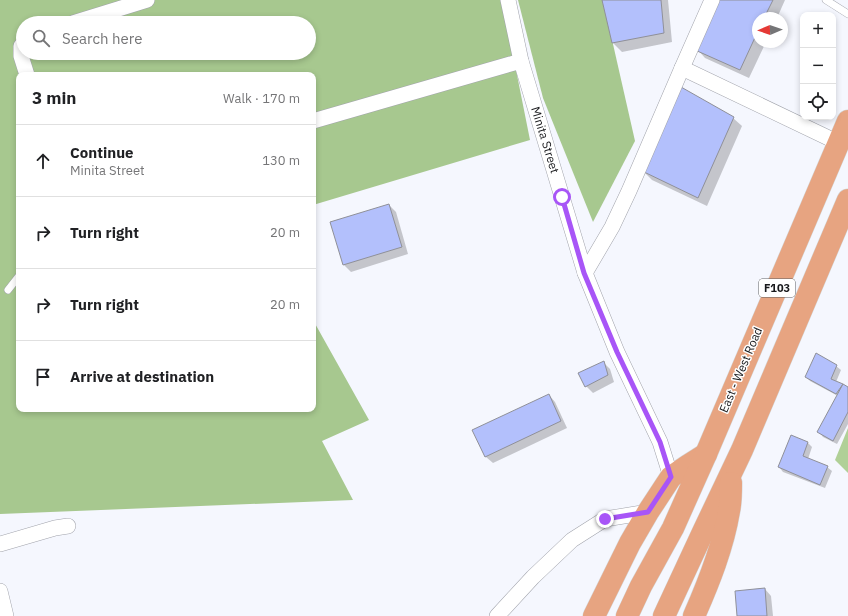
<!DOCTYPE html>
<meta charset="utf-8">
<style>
:root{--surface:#fff;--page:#f2f2f2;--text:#202124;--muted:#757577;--line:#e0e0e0}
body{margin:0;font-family:"IBM Plex Sans",sans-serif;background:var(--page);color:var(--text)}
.controls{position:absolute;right:12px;top:12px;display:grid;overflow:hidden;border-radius:8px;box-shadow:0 2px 6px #0003}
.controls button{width:36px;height:36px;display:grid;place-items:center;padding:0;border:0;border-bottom:1px solid var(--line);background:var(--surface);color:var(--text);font:20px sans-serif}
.compass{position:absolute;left:752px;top:12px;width:36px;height:36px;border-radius:50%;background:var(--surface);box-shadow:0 2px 6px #0003;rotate:268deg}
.stop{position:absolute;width:12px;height:12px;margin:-9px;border:3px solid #a855f7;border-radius:50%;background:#fff}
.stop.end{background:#a855f7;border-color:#fff;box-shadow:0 1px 4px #0008}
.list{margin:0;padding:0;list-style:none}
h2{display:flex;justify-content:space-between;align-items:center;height:52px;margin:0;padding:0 16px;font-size:17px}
h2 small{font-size:13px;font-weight:400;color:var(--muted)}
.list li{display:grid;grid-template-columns:26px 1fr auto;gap:12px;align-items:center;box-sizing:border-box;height:72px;padding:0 16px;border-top:1px solid var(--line)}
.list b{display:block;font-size:15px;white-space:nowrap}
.list p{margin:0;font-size:13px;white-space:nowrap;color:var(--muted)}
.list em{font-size:13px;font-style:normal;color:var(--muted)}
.icon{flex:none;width:22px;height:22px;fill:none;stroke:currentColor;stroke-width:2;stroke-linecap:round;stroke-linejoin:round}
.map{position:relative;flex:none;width:848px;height:616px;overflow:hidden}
.search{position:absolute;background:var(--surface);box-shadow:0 2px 6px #0003;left:16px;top:16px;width:300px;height:44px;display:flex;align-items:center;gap:10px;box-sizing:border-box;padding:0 14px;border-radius:22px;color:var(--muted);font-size:15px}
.panel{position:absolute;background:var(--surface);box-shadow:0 2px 6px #0003;left:16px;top:72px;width:300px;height:340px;border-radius:8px}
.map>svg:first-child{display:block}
</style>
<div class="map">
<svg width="848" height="616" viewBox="0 0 848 616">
<rect width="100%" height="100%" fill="#f5f7fe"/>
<path fill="#b0d097" d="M848,428V473L835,460Z"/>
<g fill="#a7c88f" fill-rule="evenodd">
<path d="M0,0H502L530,140L313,205V75H19V409H313V320L369,420L322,441L353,500L0,514ZM23,23H309V53H23Z"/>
<path d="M518,0H603L635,141L593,222L543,98Z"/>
</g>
<g fill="#0003">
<path d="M603,0H668L672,42L622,52L613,43Z"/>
<path d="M720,0H785L777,18H758V42H766L749,78L705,58L697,49Z"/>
<path d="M733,118L742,126L707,206L652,180L643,171Z"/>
<path d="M389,205L396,212L408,254L351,272L344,265L331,222Z"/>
<path d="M603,362L610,369L614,382L593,393L586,386Z"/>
<path d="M836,366L841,370L836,382L848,388V424L837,444L823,437L819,432L838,396L810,381L806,377Z"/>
<path d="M549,395L555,402L567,428L493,463L486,457L474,431Z"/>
<path d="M791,436L808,443L812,447L808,459L827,467L832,471L825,488L783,472L779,467Z"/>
<path d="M765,589L771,596L773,616H738Z"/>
</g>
<g fill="#b3c0fc" stroke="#8f9098">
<path d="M602,0H661L664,33L612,43Z"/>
<path d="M719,0H773L764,18H758V31L740,70L695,50Z"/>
<path d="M681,87L734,117L698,198L642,171Z"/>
<path d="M389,204L402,247L343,265L330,222Z"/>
<path d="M816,353L837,365L831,379L843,384L836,394L805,377Z"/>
<path d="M604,361L608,375L585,387L578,373Z"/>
<path d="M843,384L848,387V412L833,441L817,432Z"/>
<path d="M549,394L561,421L485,457L472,430Z"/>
<path d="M791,435L808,442L803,456L828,466L820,485L778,467Z"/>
<path d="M765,588L767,616H737L735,591Z"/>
</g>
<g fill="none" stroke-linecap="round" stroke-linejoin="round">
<g stroke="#a1a3ab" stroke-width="8">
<g id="lane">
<path d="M826,0L848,14"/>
<path d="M8,290L19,276"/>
</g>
</g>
<g stroke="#a1a3ab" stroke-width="16">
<g id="street">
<path d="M508,0L521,61L585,273L617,352L660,442L671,477"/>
<path d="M73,23L147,0"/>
<path d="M23,44L21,46V56L27,75"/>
<path d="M682,68L839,143"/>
<path d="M313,121L521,61"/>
<path d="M585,273L612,227L629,191L682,68L712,0"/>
<path d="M0,544L55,528L68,526"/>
<path d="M0,591L6,616"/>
<path d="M497,616L533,577L572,540L605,519L648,512"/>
</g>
</g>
<g stroke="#d5d6d6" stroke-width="23">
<g id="primary">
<path d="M594,616L630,543L648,512L671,477L687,466L706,454"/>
<path d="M627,616L641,586L673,528L706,454L848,121"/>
<path d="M664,616L704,530L742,450L848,200"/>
<path d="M694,616C709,582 723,547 729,511C731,502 731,492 731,483"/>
</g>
</g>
<use href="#lane" stroke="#fff" stroke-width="7"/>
<use href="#street" stroke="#fff" stroke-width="15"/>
<use href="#primary" stroke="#e7a481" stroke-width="22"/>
</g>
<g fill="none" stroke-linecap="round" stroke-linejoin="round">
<path stroke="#a855f7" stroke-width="5" d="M562,197L584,273L617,352L660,442L671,477L648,512L605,519"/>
</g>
<g text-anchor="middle" stroke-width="3" stroke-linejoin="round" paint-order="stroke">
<rect fill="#fff" stroke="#5d5e60" stroke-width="1" x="759" y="279" width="36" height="18" rx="3"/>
<g font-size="11" font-weight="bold" fill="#18191c">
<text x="777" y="292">F103</text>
</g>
<g font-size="12" fill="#18191c" stroke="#fff">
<text transform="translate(545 140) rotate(73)" y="4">Minita Street</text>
<text transform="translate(741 370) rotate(-67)" y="4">East - West Road</text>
</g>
</g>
</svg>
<div class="controls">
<button>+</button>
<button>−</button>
<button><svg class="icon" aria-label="locate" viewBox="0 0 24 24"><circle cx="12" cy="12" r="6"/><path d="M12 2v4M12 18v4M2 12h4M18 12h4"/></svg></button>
</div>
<svg class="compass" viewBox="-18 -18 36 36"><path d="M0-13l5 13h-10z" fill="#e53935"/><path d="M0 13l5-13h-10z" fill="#757577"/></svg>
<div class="stop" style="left:562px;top:197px"></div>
<div class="stop end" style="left:605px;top:519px"></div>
<div class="search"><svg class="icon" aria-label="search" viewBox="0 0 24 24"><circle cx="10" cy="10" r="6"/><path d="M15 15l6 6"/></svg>Search here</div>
<section class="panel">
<h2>3 min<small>Walk · 170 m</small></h2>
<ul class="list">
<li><svg class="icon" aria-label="ahead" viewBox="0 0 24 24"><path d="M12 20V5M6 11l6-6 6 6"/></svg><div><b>Continue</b><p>Minita Street</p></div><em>130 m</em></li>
<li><svg class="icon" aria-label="right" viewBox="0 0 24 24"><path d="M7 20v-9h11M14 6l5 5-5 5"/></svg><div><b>Turn right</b></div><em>20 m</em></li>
<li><svg class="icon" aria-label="right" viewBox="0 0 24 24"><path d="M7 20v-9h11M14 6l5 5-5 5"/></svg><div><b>Turn right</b></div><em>20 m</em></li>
<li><svg class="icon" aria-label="arrive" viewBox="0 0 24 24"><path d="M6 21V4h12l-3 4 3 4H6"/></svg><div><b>Arrive at destination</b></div></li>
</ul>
</section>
</div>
